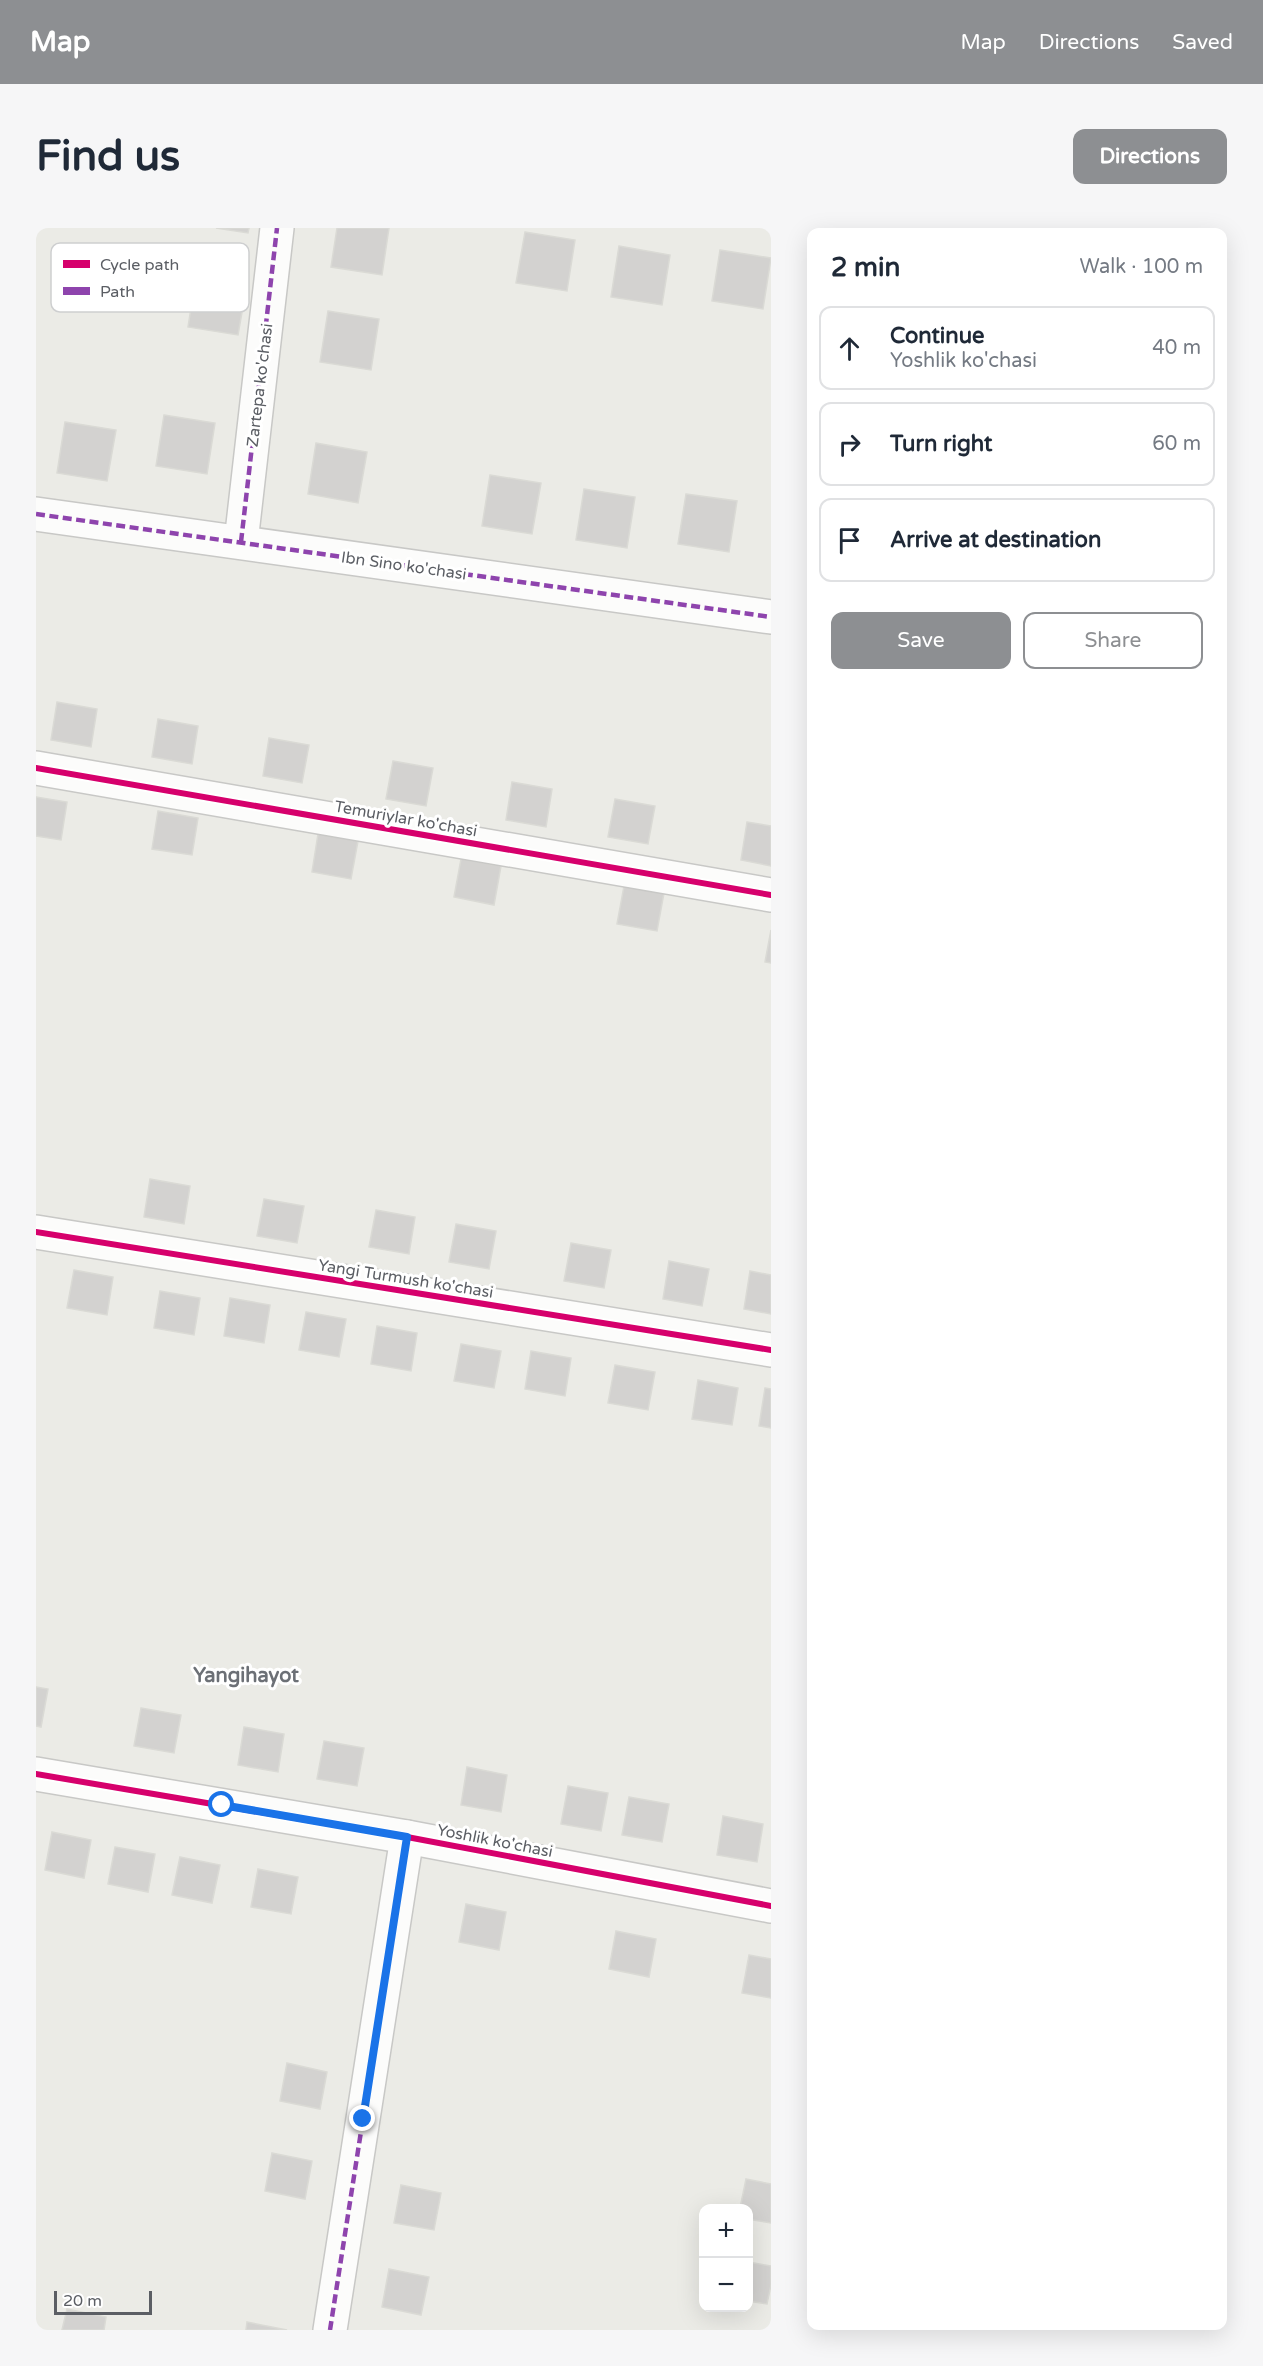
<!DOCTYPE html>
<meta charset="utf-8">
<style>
:root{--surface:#fff;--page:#f6f6f7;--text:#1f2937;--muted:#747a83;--line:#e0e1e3;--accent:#8d8f92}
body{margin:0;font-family:"Varela Round",sans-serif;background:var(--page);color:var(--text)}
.controls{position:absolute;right:18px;bottom:18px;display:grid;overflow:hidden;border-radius:12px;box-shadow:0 6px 24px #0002}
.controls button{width:54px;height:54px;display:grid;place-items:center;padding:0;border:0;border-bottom:2px solid var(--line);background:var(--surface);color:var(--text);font:30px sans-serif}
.scale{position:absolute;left:18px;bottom:15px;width:98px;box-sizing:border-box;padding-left:6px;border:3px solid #5b5e64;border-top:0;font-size:16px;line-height:21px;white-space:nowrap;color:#5b5e64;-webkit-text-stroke:4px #fff;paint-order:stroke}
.stop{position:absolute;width:18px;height:18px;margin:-14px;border:4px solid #1a73e8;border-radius:50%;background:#fff}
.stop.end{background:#1a73e8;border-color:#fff;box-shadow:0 2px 6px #0008}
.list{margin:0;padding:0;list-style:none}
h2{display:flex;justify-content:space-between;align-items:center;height:78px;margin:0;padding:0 24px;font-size:26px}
h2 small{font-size:20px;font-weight:400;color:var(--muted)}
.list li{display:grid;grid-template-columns:39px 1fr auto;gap:18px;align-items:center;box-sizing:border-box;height:84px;margin:0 12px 12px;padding:0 12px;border:2px solid var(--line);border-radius:12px}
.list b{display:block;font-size:22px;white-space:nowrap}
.list p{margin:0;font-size:20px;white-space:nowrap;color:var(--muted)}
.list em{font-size:20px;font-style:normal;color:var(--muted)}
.actions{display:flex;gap:12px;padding:18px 24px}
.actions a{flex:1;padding:14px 0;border:2px solid var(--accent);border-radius:12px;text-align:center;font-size:21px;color:var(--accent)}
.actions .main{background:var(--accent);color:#fff}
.icon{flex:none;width:33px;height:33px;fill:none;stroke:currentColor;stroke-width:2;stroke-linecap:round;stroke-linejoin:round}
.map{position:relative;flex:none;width:735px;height:2102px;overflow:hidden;border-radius:12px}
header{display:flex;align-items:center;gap:36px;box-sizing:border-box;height:84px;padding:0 30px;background:var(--accent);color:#fff}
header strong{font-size:28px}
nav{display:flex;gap:33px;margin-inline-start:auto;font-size:21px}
.intro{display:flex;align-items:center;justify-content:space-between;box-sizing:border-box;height:144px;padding:0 36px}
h1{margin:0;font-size:42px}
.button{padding:15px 27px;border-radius:12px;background:var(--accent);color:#fff;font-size:21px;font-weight:700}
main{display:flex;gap:36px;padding:0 36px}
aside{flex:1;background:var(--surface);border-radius:12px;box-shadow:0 6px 24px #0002}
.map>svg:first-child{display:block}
</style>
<header>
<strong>Map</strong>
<nav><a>Map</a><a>Directions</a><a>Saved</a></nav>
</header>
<div class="intro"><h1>Find us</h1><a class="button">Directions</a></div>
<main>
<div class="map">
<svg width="735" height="2102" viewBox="0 0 735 2102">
<rect width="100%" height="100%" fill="#ebebe6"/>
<g fill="#d3d2d0" stroke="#dadad5" stroke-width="1.5">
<path d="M180,0H213L212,5Z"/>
<path d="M301,0H353L346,47L295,39Z"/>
<path d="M489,4L539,12L531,63L480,55Z"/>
<path d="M583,18L634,27L626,77L575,69Z"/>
<path d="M684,22L735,30L727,81L676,73Z"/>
<path d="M160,48L211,56L202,107L152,99Z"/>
<path d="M292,83L343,91L335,142L284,134Z"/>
<path d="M128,187L179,195L171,246L120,238Z"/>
<path d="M29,194L80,202L71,253L21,245Z"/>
<path d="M280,215L331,224L322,275L272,266Z"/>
<path d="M454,247L505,255L496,306L446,298Z"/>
<path d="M548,261L599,269L591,320L540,312Z"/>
<path d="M650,266L701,273L693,324L642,316Z"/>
<path d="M21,474L61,481L55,519L15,512Z"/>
<path d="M122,491L162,498L156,536L116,529Z"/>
<path d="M233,510L273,517L266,555L227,548Z"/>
<path d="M357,533L397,540L390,578L350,571Z"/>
<path d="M476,554L516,561L510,599L470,592Z"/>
<path d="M0,569L31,574L25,612L0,608Z"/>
<path d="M579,571L619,578L612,616L572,609Z"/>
<path d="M122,583L162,590L156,627L116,621Z"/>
<path d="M711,594L735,598V638L705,632Z"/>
<path d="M282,606L322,613L315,651L276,644Z"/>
<path d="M425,631L465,638L458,677L418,669Z"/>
<path d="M588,658L628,665L621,703L581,696Z"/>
<path d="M735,702V735L729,734Z"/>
<path d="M114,951L154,958L148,996L108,989Z"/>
<path d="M228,971L268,978L261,1015L221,1008Z"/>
<path d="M340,982L379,989L373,1026L333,1019Z"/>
<path d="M420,996L460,1003L453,1041L413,1034Z"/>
<path d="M535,1015L575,1022L568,1060L528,1053Z"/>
<path d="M633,1033L673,1041L666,1078L627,1071Z"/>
<path d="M38,1042L77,1049L71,1087L31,1080Z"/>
<path d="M714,1043L735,1047V1086L708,1081Z"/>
<path d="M124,1063L164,1070L158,1107L118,1100Z"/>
<path d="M194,1070L234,1077L228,1115L188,1108Z"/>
<path d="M270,1084L310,1091L303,1129L263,1122Z"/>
<path d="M341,1098L381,1105L375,1143L335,1136Z"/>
<path d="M425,1116L465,1123L458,1160L418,1153Z"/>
<path d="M495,1123L535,1130L529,1168L489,1161Z"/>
<path d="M579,1137L619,1144L612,1182L572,1175Z"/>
<path d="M662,1152L702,1160L696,1197L656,1191Z"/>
<path d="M729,1160L735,1161V1200L723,1198Z"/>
<path d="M0,1459L12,1461L5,1499L0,1498Z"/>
<path d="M105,1480L145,1487L138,1525L98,1518Z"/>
<path d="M208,1499L248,1506L242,1544L202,1537Z"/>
<path d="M288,1513L328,1520L321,1558L281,1551Z"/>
<path d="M431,1539L471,1547L465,1584L425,1577Z"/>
<path d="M532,1558L572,1565L565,1603L525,1596Z"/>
<path d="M593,1569L633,1576L626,1614L586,1607Z"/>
<path d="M687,1588L727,1596L721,1634L681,1627Z"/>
<path d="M16,1604L55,1612L48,1650L9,1642Z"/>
<path d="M79,1619L119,1626L112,1664L72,1656Z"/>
<path d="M144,1629L184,1637L176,1675L136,1667Z"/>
<path d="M222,1641L262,1649L255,1686L215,1679Z"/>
<path d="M430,1676L470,1684L463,1722L423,1714Z"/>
<path d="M580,1703L620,1711L613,1749L573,1741Z"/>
<path d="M713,1727L735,1731V1770L706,1765Z"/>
<path d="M251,1835L291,1844L284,1881L244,1873Z"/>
<path d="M236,1925L276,1933L269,1971L229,1963Z"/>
<path d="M710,1951L735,1956V1995L712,1991V1980H704Z"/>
<path d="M365,1957L405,1965L398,2002L358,1995Z"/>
<path d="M712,2034L735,2038V2057L731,2076L712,2073Z"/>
<path d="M353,2041L393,2049L385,2087L346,2079Z"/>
<path d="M31,2081L70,2089L68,2102H26Z"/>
<path d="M211,2094L251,2102H210Z"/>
</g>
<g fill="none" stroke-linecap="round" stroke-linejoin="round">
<g stroke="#c8c8c6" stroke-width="36">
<g id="minor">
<path d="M0,286L735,389"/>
<path d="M205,314L241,0"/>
<path d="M0,540L735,667"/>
<path d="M0,1004L735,1122"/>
<path d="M0,1546L371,1609L735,1678"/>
<path d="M294,2102L371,1609"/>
</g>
</g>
<use href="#minor" stroke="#fcfcfb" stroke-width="33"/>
<g stroke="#8e44ad" stroke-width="4.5" stroke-dasharray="9 4.5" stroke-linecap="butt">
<path d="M0,286L735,389"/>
<path d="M205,314L241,0"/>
<path d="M294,2102L371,1609"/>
</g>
<g stroke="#fff" stroke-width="10">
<g id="cycleway">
<path d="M0,540L735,667"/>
<path d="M0,1004L735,1122"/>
<path d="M0,1546L371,1609L735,1678"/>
</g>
</g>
<use href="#cycleway" stroke="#d6006c" stroke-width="6"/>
</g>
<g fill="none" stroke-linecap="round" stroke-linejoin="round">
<path stroke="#1a73e8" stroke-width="8" d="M186,1577L371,1609L327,1891"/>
</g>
<g text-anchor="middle" stroke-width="6" stroke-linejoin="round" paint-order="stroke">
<g font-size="16" fill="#5b5e64" stroke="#fff">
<text transform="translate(223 157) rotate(-83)" y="6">Zartepa ko'chasi</text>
<text transform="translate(368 337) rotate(8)" y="6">Ibn Sino ko'chasi</text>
<text transform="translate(370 590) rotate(10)" y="6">Temuriylar ko'chasi</text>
<text transform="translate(370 1050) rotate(9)" y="6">Yangi Turmush ko'chasi</text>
<text transform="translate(459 1612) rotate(11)" y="6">Yoshlik ko'chasi</text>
</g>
<g font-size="20" font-weight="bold" fill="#6c7076" stroke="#fff">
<text x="210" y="1454">Yangihayot</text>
</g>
</g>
<rect x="15" y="15" width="198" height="69" rx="9" fill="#fff" stroke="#cecfd0" stroke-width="1.5"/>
<rect x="27" y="32" width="27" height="8" fill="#d6006c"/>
<rect x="27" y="59" width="27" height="8" fill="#8e44ad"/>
<g font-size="16" fill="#5b5e64">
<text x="64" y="42">Cycle path</text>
<text x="64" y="69">Path</text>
</g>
</svg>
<div class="controls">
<button>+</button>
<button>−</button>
</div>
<div class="scale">20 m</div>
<div class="stop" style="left:186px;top:1577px"></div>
<div class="stop end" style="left:327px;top:1891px"></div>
</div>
<aside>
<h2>2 min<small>Walk · 100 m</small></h2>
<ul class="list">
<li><svg class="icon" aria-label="ahead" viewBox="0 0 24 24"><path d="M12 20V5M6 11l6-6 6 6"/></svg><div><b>Continue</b><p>Yoshlik ko'chasi</p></div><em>40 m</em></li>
<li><svg class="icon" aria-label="right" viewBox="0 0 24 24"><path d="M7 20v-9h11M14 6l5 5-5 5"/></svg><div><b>Turn right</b></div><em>60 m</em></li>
<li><svg class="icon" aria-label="arrive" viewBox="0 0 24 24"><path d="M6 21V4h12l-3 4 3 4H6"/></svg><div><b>Arrive at destination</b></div></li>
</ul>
<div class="actions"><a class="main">Save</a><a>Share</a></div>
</aside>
</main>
